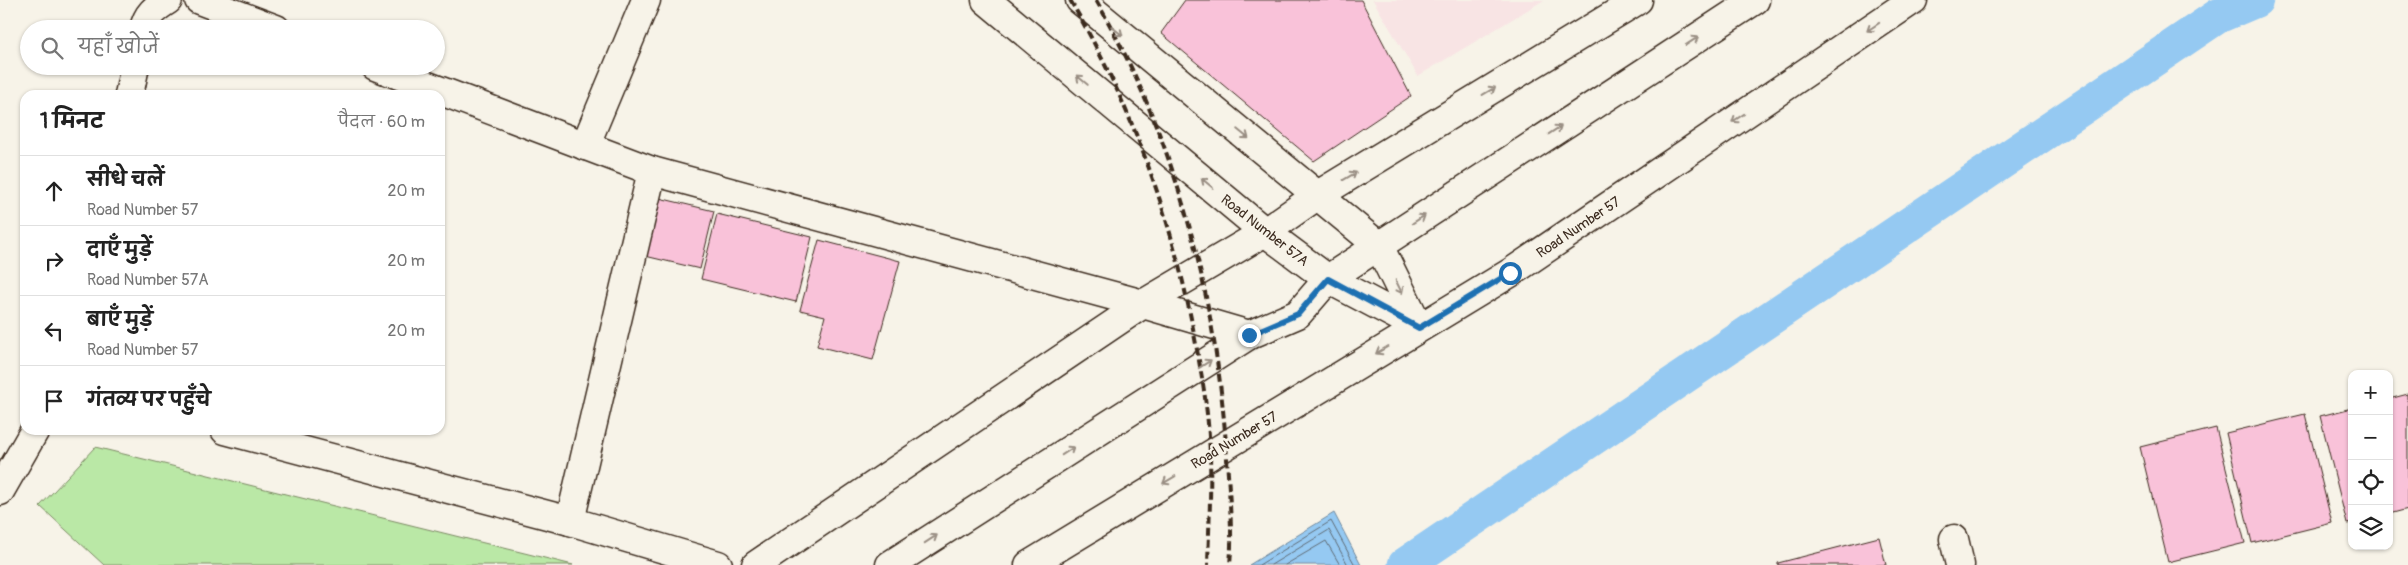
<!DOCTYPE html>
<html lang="hi">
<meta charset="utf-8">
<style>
:root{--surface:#fff;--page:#f2f2f2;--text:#222;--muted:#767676;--line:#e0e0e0}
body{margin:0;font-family:Pangolin,"Playpen Sans Deva",sans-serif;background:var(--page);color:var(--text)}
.controls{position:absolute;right:15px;bottom:15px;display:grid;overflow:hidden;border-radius:10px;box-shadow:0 1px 4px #0004}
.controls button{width:45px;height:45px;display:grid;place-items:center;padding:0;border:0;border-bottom:1px solid var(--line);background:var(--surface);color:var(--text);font:25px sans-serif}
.stop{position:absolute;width:15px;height:15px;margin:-11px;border:4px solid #1f6fb2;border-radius:50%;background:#fff}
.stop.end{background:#1f6fb2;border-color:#fff;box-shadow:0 1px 5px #0008}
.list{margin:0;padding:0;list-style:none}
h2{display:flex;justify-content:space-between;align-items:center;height:65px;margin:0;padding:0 20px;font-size:21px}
h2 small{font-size:16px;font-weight:400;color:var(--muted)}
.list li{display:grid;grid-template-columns:32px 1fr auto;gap:15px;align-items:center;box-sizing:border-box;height:70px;padding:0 20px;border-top:1px solid var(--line)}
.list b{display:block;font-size:19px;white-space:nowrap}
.list p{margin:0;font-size:16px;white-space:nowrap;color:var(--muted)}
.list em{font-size:16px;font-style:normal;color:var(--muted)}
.icon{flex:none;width:28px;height:28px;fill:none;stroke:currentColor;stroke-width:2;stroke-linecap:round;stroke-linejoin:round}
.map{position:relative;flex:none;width:2408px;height:565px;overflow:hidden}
.search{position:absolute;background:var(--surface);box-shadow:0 1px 4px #0004;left:20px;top:20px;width:425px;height:55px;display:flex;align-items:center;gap:12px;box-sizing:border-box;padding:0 18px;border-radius:28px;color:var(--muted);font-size:19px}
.panel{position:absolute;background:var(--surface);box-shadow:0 1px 4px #0004;left:20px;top:90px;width:425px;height:345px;border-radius:15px}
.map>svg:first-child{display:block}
</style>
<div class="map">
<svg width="2408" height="565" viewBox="0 0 2408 565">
<rect width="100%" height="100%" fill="#f7f3e8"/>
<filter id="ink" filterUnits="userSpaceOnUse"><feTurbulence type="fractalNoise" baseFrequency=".02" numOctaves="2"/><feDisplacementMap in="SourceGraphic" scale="10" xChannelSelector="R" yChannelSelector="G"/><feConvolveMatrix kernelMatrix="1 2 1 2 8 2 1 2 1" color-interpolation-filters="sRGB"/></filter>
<g filter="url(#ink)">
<path fill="#f8e4e4" d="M1373,0H1544L1418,76Z"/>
<path fill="#bae8a6" stroke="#7a8962" d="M95,447L573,565H104L40,506Z"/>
<path fill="#95c9f2" stroke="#71899d" d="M1334,513L1361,565H1249Z"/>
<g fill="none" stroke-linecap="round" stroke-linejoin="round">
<g stroke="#5f6a73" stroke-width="1">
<path d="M1259,565L1331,521L1355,565"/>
<path d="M1271,565L1329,530L1348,565"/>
<path d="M1285,565L1326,541L1340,565"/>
</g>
<path stroke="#95c9f2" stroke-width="35" d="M1405,565L2218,16L2256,0"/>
</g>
<g fill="#f9c2d9" stroke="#3b2a1e">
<path d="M1185,0H1361L1411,96L1314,161L1161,33Z"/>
<path d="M659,198L714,211L700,269L645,256Z"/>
<path d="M717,214L812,237L796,302L701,279Z"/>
<path d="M819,240L900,261L873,360L817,346L825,316L800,310Z"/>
<path d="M2408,394V509L2389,514V399Z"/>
<path d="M2352,408V523L2347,524L2320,416Z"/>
<path d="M2305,414L2332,523L2252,543L2226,433Z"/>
<path d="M2216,428L2245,543L2168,562L2140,447Z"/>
<path d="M1879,537L1886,565H1778V563Z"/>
</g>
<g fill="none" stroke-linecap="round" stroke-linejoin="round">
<g stroke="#3b2a1e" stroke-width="31">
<g id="minor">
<path d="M199,0L276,29"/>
<path d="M986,0L1265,232L1328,279L1419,327"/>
<path d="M1080,0L1379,246L1419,327"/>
<path d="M144,29C147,14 155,8 168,0"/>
<path d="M375,66L652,171L1143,304L1249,335"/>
<path d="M129,95L135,66"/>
<path d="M585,146L646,0"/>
<path d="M225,430L570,521L718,565"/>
<path d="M0,491L35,430"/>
<path d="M570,521L652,171"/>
<path d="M1954,539L1960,565"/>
<path d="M756,565L1143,304L1265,232L1318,195L1638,0"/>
</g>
</g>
<g stroke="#3b2a1e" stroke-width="31">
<g id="major">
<path d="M890,565L1249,335L1298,314L1328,279L1755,0"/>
<path d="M1029,565L1510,273L1913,0"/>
</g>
</g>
<use href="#minor" stroke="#f7f3e8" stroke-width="28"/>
<use href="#major" stroke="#f7f3e8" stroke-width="28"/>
<g stroke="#3b2a1e" stroke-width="4" stroke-dasharray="8 4" stroke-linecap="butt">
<path d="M1070,0C1132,105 1173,220 1195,339C1201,371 1207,404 1209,436C1212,479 1209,522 1208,565"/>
<path d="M1096,0C1177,141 1217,298 1227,459C1229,493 1233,531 1230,565"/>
</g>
</g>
<defs><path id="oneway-shaft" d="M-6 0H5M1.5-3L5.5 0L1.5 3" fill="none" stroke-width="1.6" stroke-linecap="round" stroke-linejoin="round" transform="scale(1.25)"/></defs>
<g stroke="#998e83">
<use href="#oneway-shaft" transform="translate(1873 27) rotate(146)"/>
<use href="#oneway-shaft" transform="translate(1117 31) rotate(39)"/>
<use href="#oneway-shaft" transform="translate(1692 41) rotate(-33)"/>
<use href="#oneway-shaft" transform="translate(1082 80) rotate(-140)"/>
<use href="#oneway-shaft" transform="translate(1489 91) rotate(-31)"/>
<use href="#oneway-shaft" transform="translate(1738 118) rotate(146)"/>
<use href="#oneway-shaft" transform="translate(1555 130) rotate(-33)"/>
<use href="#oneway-shaft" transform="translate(1243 134) rotate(39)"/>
<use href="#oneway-shaft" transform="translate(1350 176) rotate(-31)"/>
<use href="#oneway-shaft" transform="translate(1207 183) rotate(-140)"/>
<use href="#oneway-shaft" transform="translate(1419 219) rotate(-33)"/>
<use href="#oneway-shaft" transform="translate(1399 287) rotate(64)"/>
<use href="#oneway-shaft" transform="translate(1382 350) rotate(149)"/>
<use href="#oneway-shaft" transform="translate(1205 364) rotate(-33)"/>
<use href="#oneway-shaft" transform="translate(1068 451) rotate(-33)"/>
<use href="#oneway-shaft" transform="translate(1169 480) rotate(149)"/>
<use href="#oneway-shaft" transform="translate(931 539) rotate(-33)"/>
</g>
</g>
<g fill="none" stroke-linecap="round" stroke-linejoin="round" filter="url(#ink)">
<path stroke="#1f6fb2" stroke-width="6" d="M1249,335L1298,314L1328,279L1419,328L1510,273"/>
</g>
<g text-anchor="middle" stroke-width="5" stroke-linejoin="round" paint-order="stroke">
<g font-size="14" fill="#3b2a1e" stroke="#f7f3e8">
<text transform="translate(1578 227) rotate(-34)" y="5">Road Number 57</text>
<text transform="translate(1265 230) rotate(38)" y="5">Road Number 57A</text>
<text transform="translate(1234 440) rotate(-31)" y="5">Road Number 57</text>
</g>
</g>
</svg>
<div class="controls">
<button>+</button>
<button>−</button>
<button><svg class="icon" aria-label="locate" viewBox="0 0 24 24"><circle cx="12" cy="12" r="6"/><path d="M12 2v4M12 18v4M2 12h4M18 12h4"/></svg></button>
<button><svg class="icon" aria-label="layers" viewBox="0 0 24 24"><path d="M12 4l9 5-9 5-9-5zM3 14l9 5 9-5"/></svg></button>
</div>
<div class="stop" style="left:1510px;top:273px"></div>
<div class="stop end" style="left:1249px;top:335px"></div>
<div class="search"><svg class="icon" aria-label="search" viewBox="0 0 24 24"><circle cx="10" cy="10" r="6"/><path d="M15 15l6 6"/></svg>यहाँ खोजें</div>
<section class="panel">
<h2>1 मिनट<small>पैदल · 60 m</small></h2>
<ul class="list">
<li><svg class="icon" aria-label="ahead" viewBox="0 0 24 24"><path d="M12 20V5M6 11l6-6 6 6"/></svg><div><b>सीधे चलें</b><p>Road Number 57</p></div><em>20 m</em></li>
<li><svg class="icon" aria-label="right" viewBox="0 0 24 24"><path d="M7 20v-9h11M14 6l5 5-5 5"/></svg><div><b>दाएँ मुड़ें</b><p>Road Number 57A</p></div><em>20 m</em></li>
<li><svg class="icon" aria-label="left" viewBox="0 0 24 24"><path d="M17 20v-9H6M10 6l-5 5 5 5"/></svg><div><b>बाएँ मुड़ें</b><p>Road Number 57</p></div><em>20 m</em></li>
<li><svg class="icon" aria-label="arrive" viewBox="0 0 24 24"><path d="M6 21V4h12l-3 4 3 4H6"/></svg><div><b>गंतव्य पर पहुँचे</b></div></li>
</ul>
</section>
</div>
